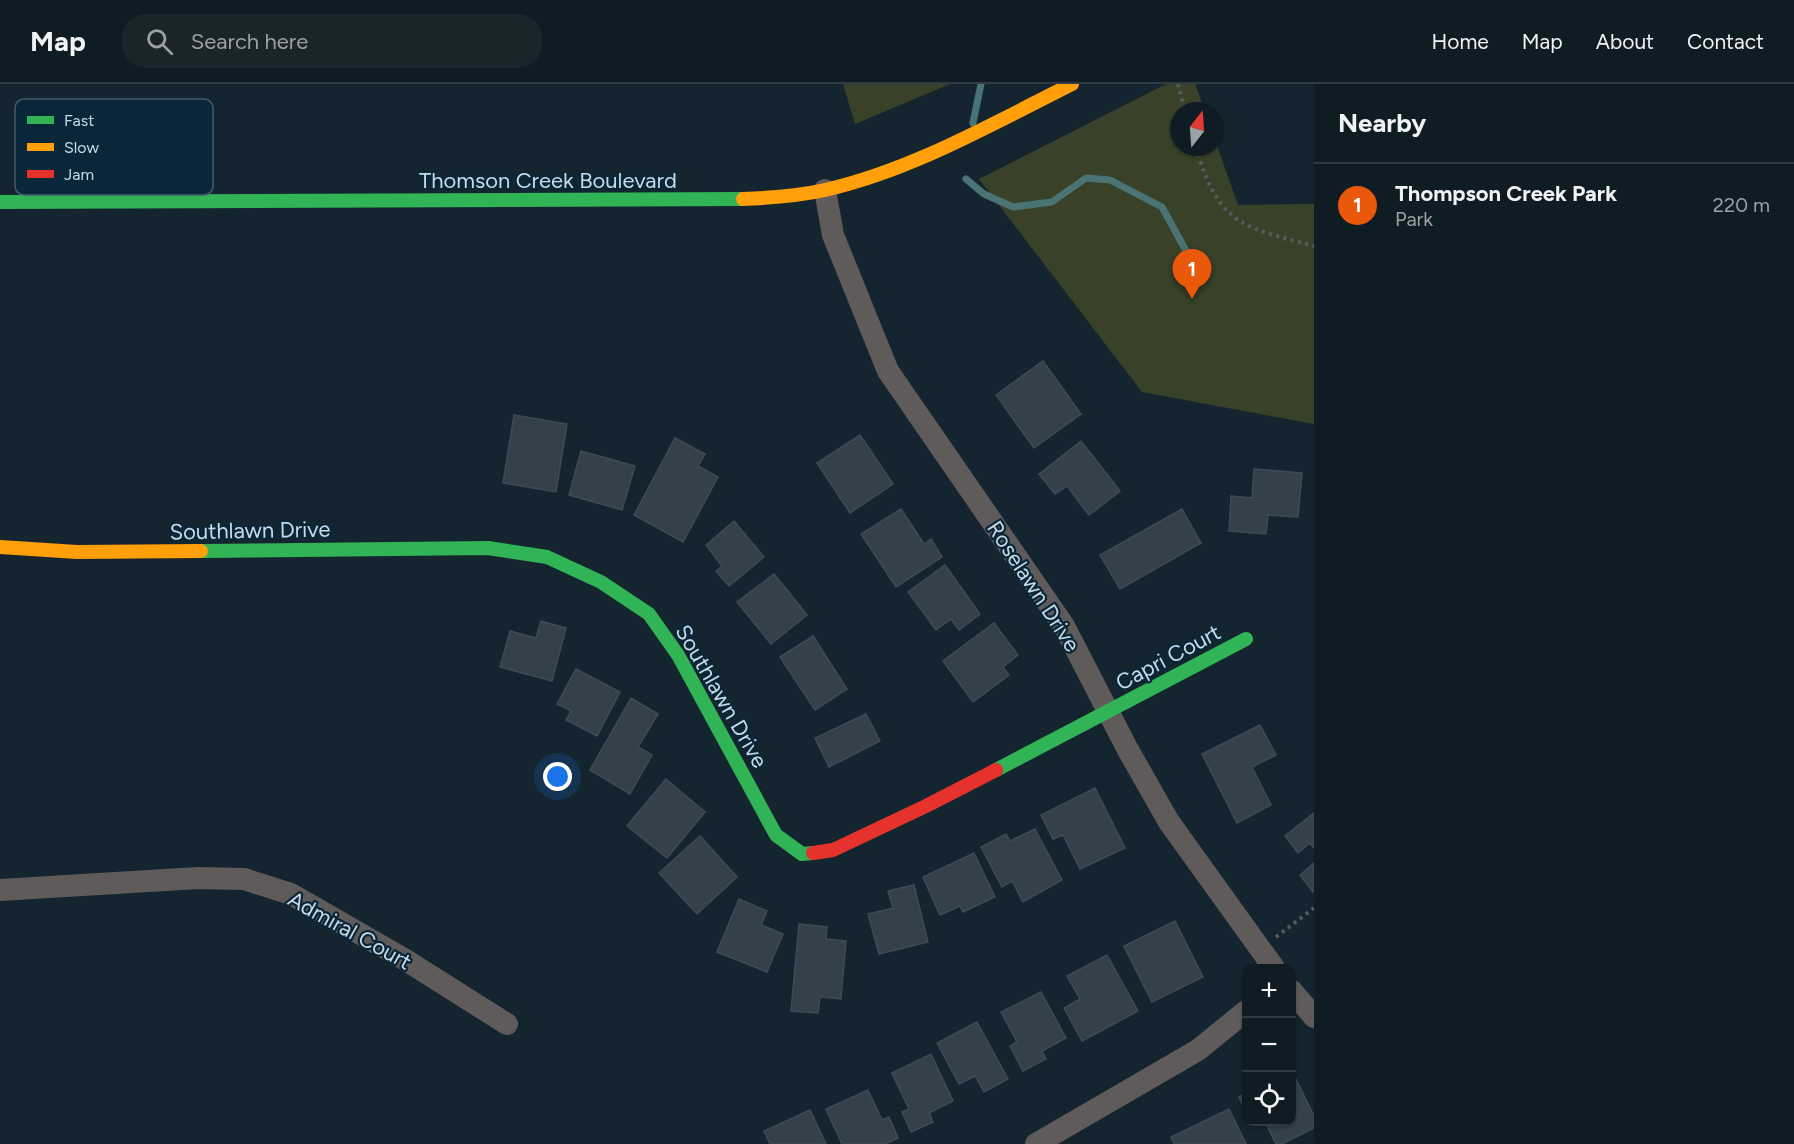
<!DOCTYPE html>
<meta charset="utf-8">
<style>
:root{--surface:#101c23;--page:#19252b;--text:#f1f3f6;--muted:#9ca1a6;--line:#303a41;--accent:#ea580c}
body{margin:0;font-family:Figtree,sans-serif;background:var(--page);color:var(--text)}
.controls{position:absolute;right:18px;bottom:18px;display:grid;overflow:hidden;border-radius:12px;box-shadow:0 2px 4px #0004}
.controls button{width:54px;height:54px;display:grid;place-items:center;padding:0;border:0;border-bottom:2px solid var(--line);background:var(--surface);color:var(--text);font:30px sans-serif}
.compass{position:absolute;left:1170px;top:18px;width:54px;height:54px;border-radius:50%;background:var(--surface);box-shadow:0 2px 4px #0004;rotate:17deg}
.you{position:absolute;left:558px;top:693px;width:21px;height:21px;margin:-15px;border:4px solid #fff;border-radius:50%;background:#1a73e8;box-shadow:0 0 0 9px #1a73e833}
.badge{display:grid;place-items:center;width:39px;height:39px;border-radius:50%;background:var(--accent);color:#fff;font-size:20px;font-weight:700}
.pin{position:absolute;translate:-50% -50px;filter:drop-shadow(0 2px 3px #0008)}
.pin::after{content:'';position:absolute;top:32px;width:21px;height:18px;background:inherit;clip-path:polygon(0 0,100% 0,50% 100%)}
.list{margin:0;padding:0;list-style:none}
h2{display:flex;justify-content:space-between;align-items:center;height:78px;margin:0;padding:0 24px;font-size:26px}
h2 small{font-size:20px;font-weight:400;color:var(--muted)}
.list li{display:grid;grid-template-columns:39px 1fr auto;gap:18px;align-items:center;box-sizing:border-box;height:84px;padding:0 24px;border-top:2px solid var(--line)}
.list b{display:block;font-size:22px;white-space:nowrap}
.list p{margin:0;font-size:20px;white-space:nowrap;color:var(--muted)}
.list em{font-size:20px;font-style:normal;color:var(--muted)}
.icon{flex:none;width:33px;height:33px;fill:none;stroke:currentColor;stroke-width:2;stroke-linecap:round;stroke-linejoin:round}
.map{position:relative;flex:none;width:1314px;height:1060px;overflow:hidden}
header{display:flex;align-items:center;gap:36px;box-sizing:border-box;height:84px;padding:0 30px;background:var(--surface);border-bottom:2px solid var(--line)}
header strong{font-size:28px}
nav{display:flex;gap:33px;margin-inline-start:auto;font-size:21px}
.search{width:420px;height:54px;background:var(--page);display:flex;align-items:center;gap:15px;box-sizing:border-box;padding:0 21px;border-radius:24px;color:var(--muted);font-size:22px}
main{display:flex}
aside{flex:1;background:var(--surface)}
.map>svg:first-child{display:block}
</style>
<header>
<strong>Map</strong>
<div class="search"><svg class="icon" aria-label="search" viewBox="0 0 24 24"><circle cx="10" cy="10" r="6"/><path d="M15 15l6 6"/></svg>Search here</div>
<nav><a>Home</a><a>Map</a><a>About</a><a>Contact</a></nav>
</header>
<main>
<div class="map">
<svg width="1314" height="1060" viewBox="0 0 1314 1060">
<rect width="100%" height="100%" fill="#15252f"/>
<g fill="#394229">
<path d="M843,0H950L855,40Z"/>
<path d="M1166,0H1195L1205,27H1179V63H1215V56L1238,121L1314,120V340L1142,308L979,95Z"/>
</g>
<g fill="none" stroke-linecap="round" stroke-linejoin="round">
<g stroke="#4a7374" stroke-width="7">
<path d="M973,39L981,0"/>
<path d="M966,95L984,110L1013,123L1052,118L1086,94L1110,96L1162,123L1185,165"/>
</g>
</g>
<g fill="#344149" stroke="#3e4b54" stroke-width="1.5">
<path d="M1043,277L1081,330L1034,364L996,311Z"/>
<path d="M514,331L567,340L556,408L503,399Z"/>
<path d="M860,351L893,400L850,429L817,379Z"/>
<path d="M675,354L705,370L698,382L718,393L683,458L634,431Z"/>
<path d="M1081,357L1120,407L1089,431L1067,402L1055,410L1039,390Z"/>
<path d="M581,367L635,382L622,426L569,411Z"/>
<path d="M1254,385L1302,389L1298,433L1268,431L1266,450L1229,447L1231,412L1252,414Z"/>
<path d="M901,425L924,460L931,455L942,473L896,503L861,450Z"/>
<path d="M1182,425L1201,459L1120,505L1100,471Z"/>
<path d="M734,437L764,473L729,502L716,487L722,482L706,461Z"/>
<path d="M945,481L980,530L959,546L951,535L936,546L908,508Z"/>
<path d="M774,490L807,531L771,560L737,518Z"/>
<path d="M541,537L566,544L552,597L500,583L510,547L536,554Z"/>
<path d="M994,539L1018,571L1003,583L1009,591L973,618L943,577Z"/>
<path d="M813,552L847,605L815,626L780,573Z"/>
<path d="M576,585L620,608L597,652L566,636L571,627L557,620Z"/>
<path d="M631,614L658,630L638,663L652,671L630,710L590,686Z"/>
<path d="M866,630L880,657L829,683L815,654Z"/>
<path d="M1260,641L1276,671L1252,683L1271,721L1237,739L1202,670Z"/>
<path d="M666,695L705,728L667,774L627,742Z"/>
<path d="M1095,704L1125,764L1080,785L1063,751L1053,755L1041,731Z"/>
<path d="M1314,729V764L1310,759L1298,769L1285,752Z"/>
<path d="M1035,745L1062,796L1023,818L1012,797L1002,803L981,763L1006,750L1010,757Z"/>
<path d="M700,752L737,793L697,830L659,789Z"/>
<path d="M974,769L995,813L963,828L960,822L940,831L923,793Z"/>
<path d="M1314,779V807L1313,808L1300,791Z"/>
<path d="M914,801L928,858L879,870L868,830L893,824L888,807Z"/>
<path d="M739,815L767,827L761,841L783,850L767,888L717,868Z"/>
<path d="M1175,837L1203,893L1152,918L1124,862Z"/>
<path d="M799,840L827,843L826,855L846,857L841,915L820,913L818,929L791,927Z"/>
<path d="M1107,871L1138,927L1082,957L1064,924L1080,915L1067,892Z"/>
<path d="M1041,908L1066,954L1042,967L1046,975L1023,987L1010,962L1017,958L1001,928Z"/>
<path d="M977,938L1008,995L984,1008L975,992L959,1000L937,959Z"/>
<path d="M931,970L953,1017L929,1029L933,1038L911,1048L902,1028L909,1025L892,989Z"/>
<path d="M1292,987L1314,1032V1044L1282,1060H1276L1265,1038H1292Z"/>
<path d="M868,1006L882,1036L889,1033L898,1054L885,1060H842L826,1025Z"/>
<path d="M1246,1009V1028L1239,1013Z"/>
<path d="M1229,1025L1246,1060H1174L1171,1053Z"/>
<path d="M810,1026L826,1060H770L764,1047Z"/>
</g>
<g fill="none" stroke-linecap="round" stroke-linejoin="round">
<g stroke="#585b5d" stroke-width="4" stroke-dasharray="3 4.5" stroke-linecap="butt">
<path d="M1178,0L1185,27"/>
<path d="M1196,63C1218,140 1241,143 1314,162"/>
<path d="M1276,853L1314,824"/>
</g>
<g stroke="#5f5b5a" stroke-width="22">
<path d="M825,106L833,151L888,287L1064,542L1128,666L1169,738L1274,884"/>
<path d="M0,806L198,794L244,795L291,810L404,875L507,940"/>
<path d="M1292,907L1314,933"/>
<path d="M1036,1060L1198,966L1246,927"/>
</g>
<g stroke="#30b455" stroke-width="14">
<path d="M0,118L743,115"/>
<path d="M201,467L488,464L547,473L601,498L649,530L678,571L776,751L802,770L813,769"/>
<path d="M996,686L1246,555"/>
</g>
<g stroke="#ff9f0a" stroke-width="14">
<path d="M743,115C770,114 798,112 825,106C912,86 992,40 1072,0"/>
<path d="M0,463L77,468L201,467"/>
</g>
<path stroke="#e5322d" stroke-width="14" d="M813,769L833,766L926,722L996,686"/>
</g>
<g text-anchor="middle" stroke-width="4.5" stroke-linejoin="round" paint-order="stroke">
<g font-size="22" fill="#c9dae6" stroke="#0a273a">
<text x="548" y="104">Thomson Creek Boulevard</text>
<text transform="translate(250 446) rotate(-1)" y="8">Southlawn Drive</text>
<text transform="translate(1034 502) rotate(57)" y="8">Roselawn Drive</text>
<text transform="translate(1168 573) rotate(-28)" y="8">Capri Court</text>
<text transform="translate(722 612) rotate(60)" y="8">Southlawn Drive</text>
<text transform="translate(350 846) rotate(29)" y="8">Admiral Court</text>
</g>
</g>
<rect x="15" y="15" width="198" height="96" rx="9" fill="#0a273a" stroke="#435d6e" stroke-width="1.5"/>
<rect x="27" y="32" width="27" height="8" fill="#30b455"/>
<rect x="27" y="59" width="27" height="8" fill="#ff9f0a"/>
<rect x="27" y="86" width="27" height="8" fill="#e5322d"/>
<g font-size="16" fill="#c9dae6">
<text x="64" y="42">Fast</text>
<text x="64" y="69">Slow</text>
<text x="64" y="96">Jam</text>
</g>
</svg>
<div class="controls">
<button>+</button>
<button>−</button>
<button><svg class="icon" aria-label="locate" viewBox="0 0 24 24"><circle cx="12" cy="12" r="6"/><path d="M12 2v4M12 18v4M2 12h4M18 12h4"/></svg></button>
</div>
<svg class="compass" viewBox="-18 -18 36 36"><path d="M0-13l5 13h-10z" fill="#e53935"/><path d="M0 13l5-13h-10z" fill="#9ca1a6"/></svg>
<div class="you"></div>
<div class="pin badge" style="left:1192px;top:215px">1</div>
</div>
<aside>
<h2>Nearby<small></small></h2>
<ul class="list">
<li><span class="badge">1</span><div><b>Thompson Creek Park</b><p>Park</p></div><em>220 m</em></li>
</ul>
</aside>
</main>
